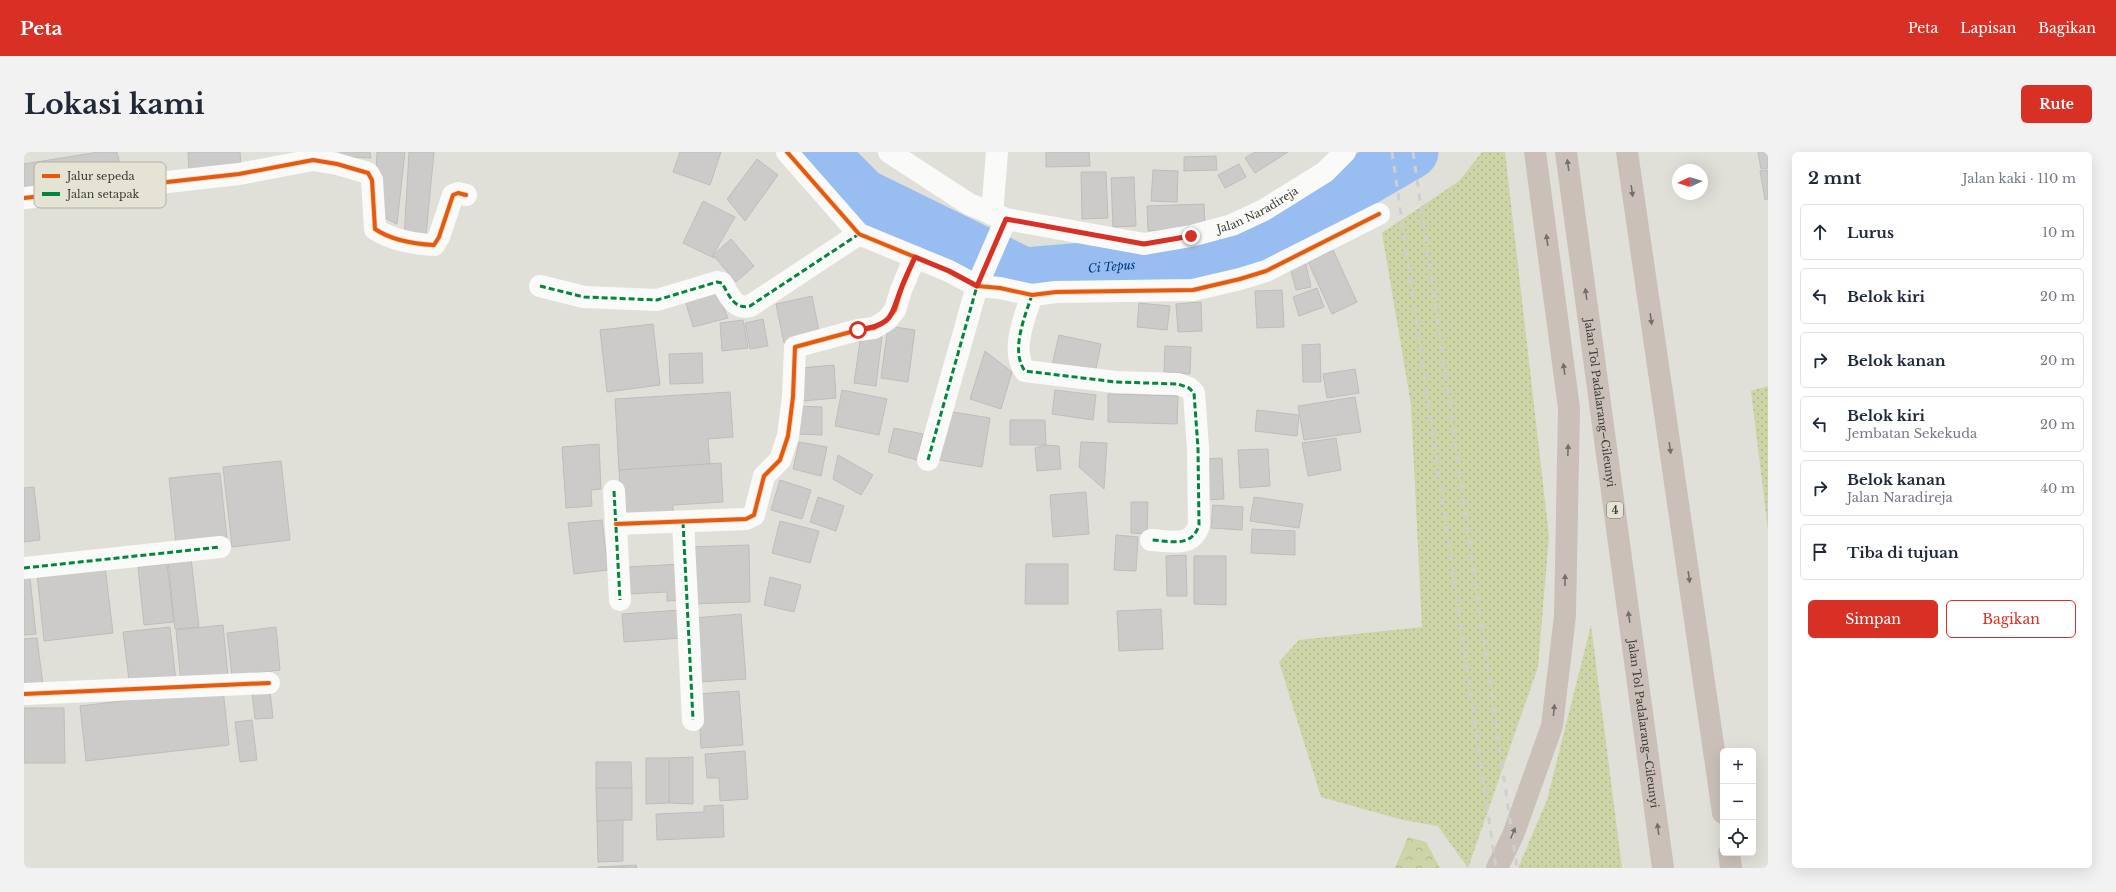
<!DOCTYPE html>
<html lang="id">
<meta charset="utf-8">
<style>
:root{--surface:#fff;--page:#f2f2f3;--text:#1f2937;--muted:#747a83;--line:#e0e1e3;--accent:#d93025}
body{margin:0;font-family:"Libre Baskerville",serif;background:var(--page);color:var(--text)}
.controls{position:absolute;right:12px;bottom:12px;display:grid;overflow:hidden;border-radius:6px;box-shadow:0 4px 16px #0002}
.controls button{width:36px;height:36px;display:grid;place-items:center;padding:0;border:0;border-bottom:1px solid var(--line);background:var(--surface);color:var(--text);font:20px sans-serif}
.compass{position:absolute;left:1648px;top:12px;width:36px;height:36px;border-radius:50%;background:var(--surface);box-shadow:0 4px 16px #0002;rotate:266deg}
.stop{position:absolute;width:12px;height:12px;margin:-9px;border:3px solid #d93025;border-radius:50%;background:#fff}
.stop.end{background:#d93025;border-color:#fff;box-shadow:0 1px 4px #0008}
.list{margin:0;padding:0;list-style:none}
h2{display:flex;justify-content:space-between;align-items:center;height:52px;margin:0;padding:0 16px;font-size:17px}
h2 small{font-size:13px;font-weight:400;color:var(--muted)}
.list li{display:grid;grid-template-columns:26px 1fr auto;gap:12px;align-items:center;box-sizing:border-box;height:56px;margin:0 8px 8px;padding:0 8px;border:1px solid var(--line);border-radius:6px}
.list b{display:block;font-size:15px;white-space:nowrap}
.list p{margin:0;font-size:13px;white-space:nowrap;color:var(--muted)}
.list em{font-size:13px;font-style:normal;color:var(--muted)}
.actions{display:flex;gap:8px;padding:12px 16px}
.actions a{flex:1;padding:9px 0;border:1px solid var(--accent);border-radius:6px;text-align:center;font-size:14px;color:var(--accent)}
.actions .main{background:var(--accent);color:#fff}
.icon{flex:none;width:22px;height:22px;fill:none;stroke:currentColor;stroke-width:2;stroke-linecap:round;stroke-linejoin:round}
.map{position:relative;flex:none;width:1744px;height:716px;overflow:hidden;border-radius:6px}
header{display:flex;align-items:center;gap:24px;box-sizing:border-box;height:56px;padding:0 20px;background:var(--accent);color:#fff}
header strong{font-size:19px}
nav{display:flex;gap:22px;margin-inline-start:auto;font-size:14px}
.intro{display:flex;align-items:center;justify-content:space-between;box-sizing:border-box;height:96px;padding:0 24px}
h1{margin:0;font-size:28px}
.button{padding:10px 18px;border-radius:6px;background:var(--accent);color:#fff;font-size:14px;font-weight:700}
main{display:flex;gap:24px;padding:0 24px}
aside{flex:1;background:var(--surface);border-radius:6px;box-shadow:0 4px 16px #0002}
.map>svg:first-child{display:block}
</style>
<header>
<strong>Peta</strong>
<nav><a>Peta</a><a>Lapisan</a><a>Bagikan</a></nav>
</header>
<div class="intro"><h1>Lokasi kami</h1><a class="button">Rute</a></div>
<main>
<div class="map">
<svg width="1744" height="716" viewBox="0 0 1744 716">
<defs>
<pattern id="grass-dots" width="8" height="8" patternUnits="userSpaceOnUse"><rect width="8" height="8" fill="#cdd4a6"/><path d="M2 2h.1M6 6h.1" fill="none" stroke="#b1b790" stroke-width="1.8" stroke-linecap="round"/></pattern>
<pattern id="forest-crowns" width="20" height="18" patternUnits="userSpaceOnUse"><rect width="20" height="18" fill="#cdd4a6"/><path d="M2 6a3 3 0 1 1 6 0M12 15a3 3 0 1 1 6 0" fill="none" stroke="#b1b790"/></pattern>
</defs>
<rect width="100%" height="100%" fill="#e1e0d8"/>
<g fill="url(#grass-dots)">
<path d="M1458,0H1481L1525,384L1514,515L1444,716L1414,674L1379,668L1297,645L1255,510L1275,488L1398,475L1387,253L1358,81L1435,29Z"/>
<path d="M1744,234V378L1727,239Z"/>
<path d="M1567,473L1598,716H1494L1523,648Z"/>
</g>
<path fill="url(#forest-crowns)" d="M1384,685L1402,690L1416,716H1371Z"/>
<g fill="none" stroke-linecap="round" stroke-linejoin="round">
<path stroke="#98bef1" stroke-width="53" id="s1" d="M796,0L839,43L1000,122L1207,105L1388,0"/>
</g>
<g fill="#cdcbca" stroke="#bfbdbc">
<path d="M75,0H93L101,32L0,44V12Z"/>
<path d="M164,0H216L217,14L165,19Z"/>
<path d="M316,0H346L347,6L316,5Z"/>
<path d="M353,0H381L373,72L350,61Z"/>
<path d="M385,0H410L402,84L380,87Z"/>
<path d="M656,0H697L686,33L649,20Z"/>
<path d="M1022,0H1065L1066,14L1022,15Z"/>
<path d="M1231,0H1264L1231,21L1221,6Z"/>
<path d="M1734,0H1744V16L1737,17Z"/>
<path d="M1192,4L1193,18L1160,19V5Z"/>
<path d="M733,7L754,23L721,69L703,47Z"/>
<path d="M1215,12L1222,25L1201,36L1194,23Z"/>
<path d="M1129,18L1154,19L1153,50L1127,49Z"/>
<path d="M1744,18V47L1741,48L1736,19Z"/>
<path d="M1057,20H1082L1084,66L1058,67Z"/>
<path d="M1110,25L1112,74L1089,75L1087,26Z"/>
<path d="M679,49L711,65L689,103L690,106L659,91Z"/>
<path d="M1180,52L1181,76L1124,79L1123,54Z"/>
<path d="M707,87L730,114L712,130L689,103Z"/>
<path d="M1309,98L1333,150L1308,162L1284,110Z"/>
<path d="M1281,108L1287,135L1272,138L1265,112Z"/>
<path d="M1293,136L1300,155L1275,164L1269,145Z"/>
<path d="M1258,138L1260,175L1233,176L1231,139Z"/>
<path d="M693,139L704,166L669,175L661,148Z"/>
<path d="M788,144L796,184L760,191L752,152Z"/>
<path d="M1177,150L1178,179L1154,180L1152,152Z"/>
<path d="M1115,151L1146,154L1143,178L1113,175Z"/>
<path d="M739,167L744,194L726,197L721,171Z"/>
<path d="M719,168L724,196L698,199L696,171Z"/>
<path d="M629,172L636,233L583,240L576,178Z"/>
<path d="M864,174L891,178L884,230L857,226Z"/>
<path d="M837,182L858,185L852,234L830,231Z"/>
<path d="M1035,183L1077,192L1071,222L1028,213Z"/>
<path d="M1296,192L1297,230H1279L1278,193Z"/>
<path d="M1141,194L1167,195L1166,222L1140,220Z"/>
<path d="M961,199L988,220L977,257L946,247Z"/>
<path d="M678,201L679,231L646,232L645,202Z"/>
<path d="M810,213L812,246L779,249L776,216Z"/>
<path d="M1331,217L1335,241L1303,246L1299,222Z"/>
<path d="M818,238L863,247L855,283L811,274Z"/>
<path d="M1031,238L1072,243L1069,268L1028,262Z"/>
<path d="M706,240L709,285L684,287L686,312L595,318L591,247Z"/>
<path d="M1084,242L1154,244L1153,272L1084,270Z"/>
<path d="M1331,245L1337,280L1280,288L1274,254Z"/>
<path d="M772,254L798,255V283L772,282Z"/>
<path d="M1233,258L1275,263L1273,284L1231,279Z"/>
<path d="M923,259L966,266L958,315L915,308Z"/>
<path d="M986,268H1021L1022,293H986Z"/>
<path d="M870,276L899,282L893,308L864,300Z"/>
<path d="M1312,286L1317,318L1284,324L1278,291Z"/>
<path d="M775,290L803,295L797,324L769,317Z"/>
<path d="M1057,290L1083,291L1080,337L1055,315Z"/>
<path d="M575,292L577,337L567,338L568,354L542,356L538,295Z"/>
<path d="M1022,293L1035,294L1037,317L1013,319L1011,296Z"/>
<path d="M1244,297L1246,334L1216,336L1214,298Z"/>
<path d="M814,303L849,323L837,343L809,327Z"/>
<path d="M1198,306L1200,347L1180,348L1178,307Z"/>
<path d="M257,309L266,388L208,395L199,315Z"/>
<path d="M697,311L699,350L649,353V362L598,365L595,318Z"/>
<path d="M196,321L203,386L152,392L145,326Z"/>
<path d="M756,328L787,338L778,367L747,358Z"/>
<path d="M10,335L16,388L0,390V336Z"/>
<path d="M1062,340L1065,382L1029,385L1026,343Z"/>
<path d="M794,345L820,354L812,379L786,370Z"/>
<path d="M1230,345L1279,352L1275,376L1226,369Z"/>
<path d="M1107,350H1124L1123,382L1107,381Z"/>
<path d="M1189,353L1219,355L1218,378L1187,376Z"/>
<path d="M578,368L584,418L550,422L544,371Z"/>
<path d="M756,369L795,379L786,411L748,401Z"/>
<path d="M1228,377L1271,379V403L1227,401Z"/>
<path d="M1092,383L1114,385L1112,419L1090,418Z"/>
<path d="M725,393L726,450L666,452L664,395Z"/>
<path d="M1162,403L1163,444H1143L1142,404Z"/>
<path d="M1170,404H1202V453L1170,452Z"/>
<path d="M167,406L175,475L151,477L144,409Z"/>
<path d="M143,412L150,470L120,473L114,415Z"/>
<path d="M657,412L660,448L643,449V440L605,442L603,415Z"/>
<path d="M1002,412H1044V452H1001Z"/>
<path d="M81,414L89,481L20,489L13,422Z"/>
<path d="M746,425L777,433L770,460L740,453Z"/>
<path d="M0,426H6L12,482L0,483Z"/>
<path d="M1137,457L1139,497L1095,499L1093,459Z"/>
<path d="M657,458L659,486L600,490L598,462Z"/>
<path d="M717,462L722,527L674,530L669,466Z"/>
<path d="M199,473L204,524L157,530L152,478Z"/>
<path d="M146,475L152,530L106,536L99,480Z"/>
<path d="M252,475L256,518L208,524L203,481Z"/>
<path d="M13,486L19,533L0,535V487Z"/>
<path d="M199,537L205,593L62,609L56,554Z"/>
<path d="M246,539L249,566L231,567L228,541Z"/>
<path d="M715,539L719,593L677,596L674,542Z"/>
<path d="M0,556H40L41,611H0Z"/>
<path d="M228,568L233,608L216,610L211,570Z"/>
<path d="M721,599L724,647L696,649L695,626H683L681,602Z"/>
<path d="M669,605V652L645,651V606Z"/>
<path d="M622,606H645V651L622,652Z"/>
<path d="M572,610H607L608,636H572Z"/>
<path d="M572,636H608V668L573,669Z"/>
<path d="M699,653L700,685L633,688L632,662L680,660V654Z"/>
<path d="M599,668V709L574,710L573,669Z"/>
<path d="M612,713L613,716H574V715Z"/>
</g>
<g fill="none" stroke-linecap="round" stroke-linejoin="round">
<g stroke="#fafaf9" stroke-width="22">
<path d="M763,0L835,82L925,119L953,134L976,136L1008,143L1032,140L1169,138L1216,127L1242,119L1355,62"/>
<path id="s2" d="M865,0L945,52L982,67L1120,92L1167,84L1208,73L1240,58L1301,20L1321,0"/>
<path d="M0,46L215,22L289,8L313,12L344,21L348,28L351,77C367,88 391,92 410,93L415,85L429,43L434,41L442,43"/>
<path d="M968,62L973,0"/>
<path d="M516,134L560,145L633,148L693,130L698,131C705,143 710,158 726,154L835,82"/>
<path d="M1008,143C1001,164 986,199 1001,219L1092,230L1154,232L1165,236L1170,241L1174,296L1175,373C1168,396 1147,389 1127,388"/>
<path d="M904,308L953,134L982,67"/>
<path d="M590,339L596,448"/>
<path d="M659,370L669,568"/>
<path d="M592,372L722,367L730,363L740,324L756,308L764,284L769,245L771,195L834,178L850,176L863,168L871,158L877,138L891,105"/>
<path d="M0,416L196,395"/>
<path d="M0,542L245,531"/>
</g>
<g stroke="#cac0b8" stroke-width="22">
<path id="s3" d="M1542,0L1639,716"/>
<path d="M1603,0L1699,661"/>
<path d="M1705,701L1707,716"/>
<path d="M1473,716L1489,683L1528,574L1541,464L1545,256L1511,0"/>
</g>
<g stroke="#cfcfcd" stroke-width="3" stroke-dasharray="7 7" stroke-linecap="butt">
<path d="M1368,0L1472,716"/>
<path d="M1389,0L1493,716"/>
</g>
<g stroke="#00873e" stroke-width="3" stroke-dasharray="6 3" stroke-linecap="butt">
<path d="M516,134L560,145L633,148L693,130L698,131C705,143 710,158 726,154L835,82"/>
<path d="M1008,143C1001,164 986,199 1001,219L1092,230L1154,232L1165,236L1170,241L1174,296L1175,373C1168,396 1147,389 1127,388"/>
<path d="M904,308L953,134L982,67"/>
<path d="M590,339L596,448"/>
<path d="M659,370L669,568"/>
<path d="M0,416L196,395"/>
</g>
<g stroke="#e5e3d4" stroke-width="6">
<g id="cycleway">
<path d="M763,0L835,82L925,119L953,134L976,136L1008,143L1032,140L1169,138L1216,127L1242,119L1355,62"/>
<path d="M0,46L215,22L289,8L313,12L344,21L348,28L351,77C367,88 391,92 410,93L415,85L429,43L434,41L442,43"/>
<path d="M592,372L722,367L730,363L740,324L756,308L764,284L769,245L771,195L834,178L850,176L863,168L871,158L877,138L891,105"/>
<path d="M0,542L245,531"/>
</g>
</g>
<use href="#cycleway" stroke="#e8590c" stroke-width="4"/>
</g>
<defs><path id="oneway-solid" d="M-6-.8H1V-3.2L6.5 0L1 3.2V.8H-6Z"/></defs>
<g fill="#747069">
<use href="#oneway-solid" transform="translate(1544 13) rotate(-98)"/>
<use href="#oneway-solid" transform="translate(1608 39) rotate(82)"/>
<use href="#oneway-solid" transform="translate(1523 88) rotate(-98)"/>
<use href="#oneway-solid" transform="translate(1562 142) rotate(-98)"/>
<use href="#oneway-solid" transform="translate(1627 167) rotate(82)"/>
<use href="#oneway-solid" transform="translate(1540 217) rotate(-98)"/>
<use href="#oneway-solid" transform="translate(1646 296) rotate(82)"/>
<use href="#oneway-solid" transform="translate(1544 298) rotate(-88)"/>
<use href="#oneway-solid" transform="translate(1665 425) rotate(82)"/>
<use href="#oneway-solid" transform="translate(1541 428) rotate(-89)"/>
<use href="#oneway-solid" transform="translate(1605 465) rotate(-98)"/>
<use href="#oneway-solid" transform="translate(1530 558) rotate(-84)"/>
<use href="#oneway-solid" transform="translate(1634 677) rotate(-98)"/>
<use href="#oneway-solid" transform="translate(1489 681) rotate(-68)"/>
</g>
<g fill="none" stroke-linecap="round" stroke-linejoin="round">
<path stroke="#d93025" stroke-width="5" d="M834,178C869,173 866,165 877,137C881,126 886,116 891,105L925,119L953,134L982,67L1120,92L1167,84"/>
</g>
<g text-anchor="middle" stroke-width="3" stroke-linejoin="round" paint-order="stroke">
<rect fill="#e5e3d4" stroke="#6e6d64" stroke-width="1" x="1583" y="350" width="16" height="16" rx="3"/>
<g font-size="10" font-weight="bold" fill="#3b3a34">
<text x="1591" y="362">4</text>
</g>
<g font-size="11" fill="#3b3a34" stroke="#e5e3d4">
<text dy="4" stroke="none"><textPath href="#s2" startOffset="395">Jalan Naradireja</textPath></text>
<text dy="4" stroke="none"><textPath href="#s3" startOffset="253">Jalan Tol Padalarang–Cileunyi</textPath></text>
<text dy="4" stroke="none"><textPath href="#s3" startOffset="577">Jalan Tol Padalarang–Cileunyi</textPath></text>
</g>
<g font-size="12" font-style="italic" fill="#00387a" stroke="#e5e3d4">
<text dy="4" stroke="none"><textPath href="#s1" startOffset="328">Ci Tepus</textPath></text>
</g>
</g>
<rect x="10" y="10" width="132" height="46" rx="6" fill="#e5e3d4" stroke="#b2b0a4" stroke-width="1"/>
<rect x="18" y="22" width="18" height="4" fill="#e8590c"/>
<rect x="18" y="40" width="18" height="4" fill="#00873e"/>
<g font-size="11" fill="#3b3a34">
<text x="43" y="28">Jalur sepeda</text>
<text x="43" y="46">Jalan setapak</text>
</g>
</svg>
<div class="controls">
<button>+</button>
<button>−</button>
<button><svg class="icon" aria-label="locate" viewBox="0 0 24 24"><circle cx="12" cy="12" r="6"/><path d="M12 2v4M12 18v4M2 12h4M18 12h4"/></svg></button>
</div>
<svg class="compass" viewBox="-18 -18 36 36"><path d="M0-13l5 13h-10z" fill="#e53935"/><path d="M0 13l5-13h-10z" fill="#747a83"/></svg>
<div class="stop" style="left:834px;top:178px"></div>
<div class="stop end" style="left:1167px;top:84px"></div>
</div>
<aside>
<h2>2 mnt<small>Jalan kaki · 110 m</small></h2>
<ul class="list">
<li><svg class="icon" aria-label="ahead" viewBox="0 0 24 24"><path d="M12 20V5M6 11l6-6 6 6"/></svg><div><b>Lurus</b></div><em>10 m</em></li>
<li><svg class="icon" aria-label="left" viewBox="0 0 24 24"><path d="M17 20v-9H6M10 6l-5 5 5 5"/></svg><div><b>Belok kiri</b></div><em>20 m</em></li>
<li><svg class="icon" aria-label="right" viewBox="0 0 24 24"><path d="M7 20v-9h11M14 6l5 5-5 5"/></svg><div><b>Belok kanan</b></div><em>20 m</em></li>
<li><svg class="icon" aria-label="left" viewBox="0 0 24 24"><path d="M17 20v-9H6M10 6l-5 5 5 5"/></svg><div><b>Belok kiri</b><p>Jembatan Sekekuda</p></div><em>20 m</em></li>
<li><svg class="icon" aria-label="right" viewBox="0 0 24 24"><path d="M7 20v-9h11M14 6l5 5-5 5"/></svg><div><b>Belok kanan</b><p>Jalan Naradireja</p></div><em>40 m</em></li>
<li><svg class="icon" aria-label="arrive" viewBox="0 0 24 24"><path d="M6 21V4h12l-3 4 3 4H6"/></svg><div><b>Tiba di tujuan</b></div></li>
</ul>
<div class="actions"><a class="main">Simpan</a><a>Bagikan</a></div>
</aside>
</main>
